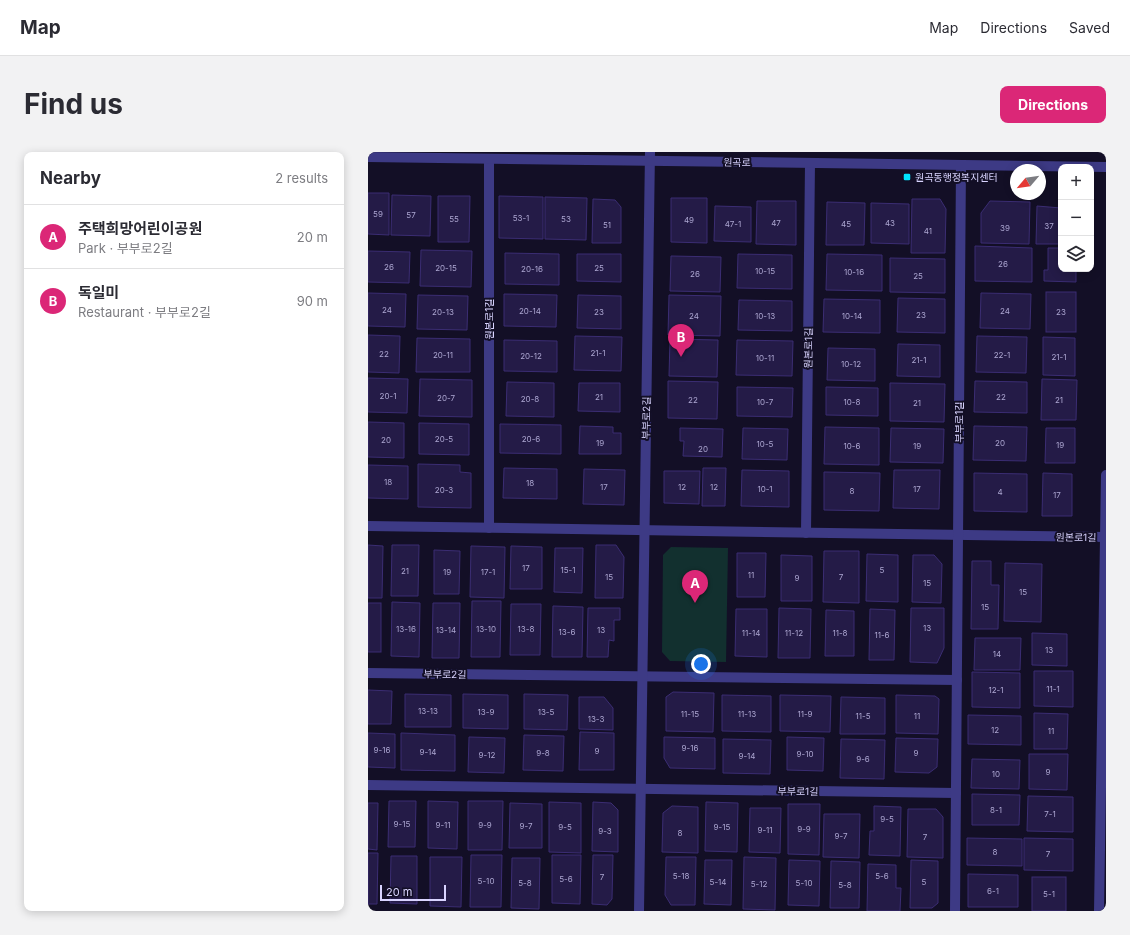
<!DOCTYPE html>
<meta charset="utf-8">
<style>
:root{--surface:#fff;--page:#f2f2f3;--text:#2b2b33;--muted:#7c7c81;--line:#e1e1e2;--accent:#db2777}
body{margin:0;font-family:Inter,"Noto Sans KR",sans-serif;background:var(--page);color:var(--text)}
.controls{position:absolute;right:12px;top:12px;display:grid;overflow:hidden;border-radius:8px;box-shadow:0 2px 10px #0003}
.controls button{width:36px;height:36px;display:grid;place-items:center;padding:0;border:0;border-bottom:1px solid var(--line);background:var(--surface);color:var(--text);font:20px sans-serif}
.compass{position:absolute;left:642px;top:12px;width:36px;height:36px;border-radius:50%;background:var(--surface);box-shadow:0 2px 10px #0003;rotate:241deg}
.scale{position:absolute;left:12px;bottom:10px;width:66px;box-sizing:border-box;padding-left:4px;border:2px solid #d9d4ff;border-top:0;font-size:11px;line-height:14px;white-space:nowrap;color:#d9d4ff;-webkit-text-stroke:3px #130f26;paint-order:stroke}
.you{position:absolute;left:333px;top:512px;width:14px;height:14px;margin:-10px;border:3px solid #fff;border-radius:50%;background:#1a73e8;box-shadow:0 0 0 6px #1a73e833}
.badge{display:grid;place-items:center;width:26px;height:26px;border-radius:50%;background:var(--accent);color:#fff;font-size:13px;font-weight:700}
.pin{position:absolute;translate:-50% -33px;filter:drop-shadow(0 1px 2px #0008)}
.pin::after{content:'';position:absolute;top:21px;width:14px;height:12px;background:inherit;clip-path:polygon(0 0,100% 0,50% 100%)}
.list{margin:0;padding:0;list-style:none}
h2{display:flex;justify-content:space-between;align-items:center;height:52px;margin:0;padding:0 16px;font-size:17px}
h2 small{font-size:13px;font-weight:400;color:var(--muted)}
.list li{display:grid;grid-template-columns:26px 1fr auto;gap:12px;align-items:center;box-sizing:border-box;height:64px;padding:0 16px;border-top:1px solid var(--line)}
.list b{display:block;font-size:15px;white-space:nowrap}
.list p{margin:0;font-size:13px;white-space:nowrap;color:var(--muted)}
.list em{font-size:13px;font-style:normal;color:var(--muted)}
.icon{flex:none;width:22px;height:22px;fill:none;stroke:currentColor;stroke-width:2;stroke-linecap:round;stroke-linejoin:round}
.map{position:relative;flex:none;width:738px;height:759px;overflow:hidden;border-radius:8px}
header{display:flex;align-items:center;gap:24px;box-sizing:border-box;height:56px;padding:0 20px;background:var(--surface);border-bottom:1px solid var(--line)}
header strong{font-size:19px}
nav{display:flex;gap:22px;margin-inline-start:auto;font-size:14px}
.intro{display:flex;align-items:center;justify-content:space-between;box-sizing:border-box;height:96px;padding:0 24px}
h1{margin:0;font-size:28px}
.button{padding:10px 18px;border-radius:8px;background:var(--accent);color:#fff;font-size:14px;font-weight:700}
main{display:flex;gap:24px;padding:0 24px}
aside{flex:1;background:var(--surface);border-radius:8px;box-shadow:0 2px 10px #0003}
.map>svg:first-child{display:block}
</style>
<header>
<strong>Map</strong>
<nav><a>Map</a><a>Directions</a><a>Saved</a></nav>
</header>
<div class="intro"><h1>Find us</h1><a class="button">Directions</a></div>
<main>
<aside>
<h2>Nearby<small>2 results</small></h2>
<ul class="list">
<li><span class="badge">A</span><div><b>주택희망어린이공원</b><p>Park · 부부로2길</p></div><em>20 m</em></li>
<li><span class="badge">B</span><div><b>독일미</b><p>Restaurant · 부부로2길</p></div><em>90 m</em></li>
</ul>
</aside>
<div class="map">
<svg width="738" height="759" viewBox="0 0 738 759">
<rect width="100%" height="100%" fill="#130f26"/>
<path fill="#12302f" d="M303,395L360,396L358,510L302,509L294,500L295,403Z"/>
<g fill="#241b47" stroke="#3b2d73">
<path d="M0,41H21V83L0,82Z"/>
<path d="M24,43L63,44L62,84L23,83Z"/>
<path d="M70,44H102L101,90H70Z"/>
<path d="M131,44L175,45V87L131,86Z"/>
<path d="M177,45L219,46L218,88L177,87Z"/>
<path d="M303,46H339V91L303,90Z"/>
<path d="M225,47L247,48L253,55V91H224Z"/>
<path d="M544,47H572L578,57L577,101H543Z"/>
<path d="M389,49H428V93L388,92Z"/>
<path d="M622,49L662,50L661,92L613,91V61Z"/>
<path d="M459,50L497,51L496,93H458Z"/>
<path d="M503,51L541,52V92L503,91Z"/>
<path d="M347,54L383,55V90L346,89Z"/>
<path d="M669,54L693,56V92H668Z"/>
<path d="M607,94L664,96V130L607,129Z"/>
<path d="M680,96H693V117H708V130L676,129V118H680Z"/>
<path d="M53,98L104,99L103,135L52,134Z"/>
<path d="M0,99L42,100L41,131L0,130Z"/>
<path d="M137,101L191,102V133L137,132Z"/>
<path d="M209,102H253V130L209,129Z"/>
<path d="M370,102L424,103V137L369,136Z"/>
<path d="M459,102L514,103V139L458,138Z"/>
<path d="M303,104L353,105L352,140L302,139Z"/>
<path d="M522,106L577,107V141L522,140Z"/>
<rect x="678" y="140" width="30" height="40"/>
<path d="M0,141L38,142L37,175L0,174Z"/>
<path d="M613,141L663,142L662,177L612,176Z"/>
<path d="M136,142L189,143L188,175L136,174Z"/>
<path d="M50,143L100,144L99,178L49,177Z"/>
<path d="M210,143L253,144V177L209,176Z"/>
<path d="M301,143L353,144L352,184L300,183Z"/>
<path d="M530,146L577,147V181L529,180Z"/>
<path d="M456,147L512,148V181L455,180Z"/>
<path d="M371,148L424,149V179L370,178Z"/>
<path d="M0,183L32,184L31,221L0,220Z"/>
<path d="M207,184L254,185L253,219L206,218Z"/>
<path d="M609,184L659,185L658,221L608,220Z"/>
<path d="M675,185L707,186V224L675,223Z"/>
<path d="M49,186L102,187V220H48Z"/>
<path d="M302,187L350,188L349,225L301,224Z"/>
<path d="M136,188L189,189V220L136,219Z"/>
<path d="M369,188L425,189L424,224L368,223Z"/>
<path d="M530,192L572,193V225L529,224Z"/>
<path d="M460,196L507,197V229L459,228Z"/>
<path d="M0,226L40,227L39,261L0,260Z"/>
<path d="M52,227L104,228V265L51,264Z"/>
<path d="M674,227L709,228L708,268H673Z"/>
<path d="M300,229L350,230L349,267L300,266Z"/>
<path d="M607,229L659,230V261L606,260Z"/>
<path d="M139,230L186,231V265L138,264Z"/>
<path d="M211,231H252V260L210,259Z"/>
<path d="M522,231L577,232L576,270L522,269Z"/>
<path d="M369,235L425,236L424,265L369,264Z"/>
<path d="M458,235L510,236V264L458,263Z"/>
<path d="M0,270L36,271V306L0,305Z"/>
<path d="M51,271L101,272V303L51,302Z"/>
<path d="M132,272L193,273V302L132,301Z"/>
<path d="M212,274L245,275V281H253V302H211Z"/>
<path d="M606,274L659,275L658,309L605,308Z"/>
<path d="M457,275L511,276V313L456,312Z"/>
<path d="M312,276L355,277L354,305L315,304L316,289H312Z"/>
<path d="M375,276L420,277L419,308L374,307Z"/>
<path d="M523,276L576,277L575,311L522,310Z"/>
<path d="M678,276H707V311H677Z"/>
<path d="M50,312L92,313V320L103,321V356L50,355Z"/>
<path d="M0,313L40,314V347L0,346Z"/>
<path d="M136,316L189,317V347L135,346Z"/>
<path d="M335,316H358L357,354H334Z"/>
<path d="M216,317L257,318L256,353L215,352Z"/>
<path d="M374,318L421,319V355L373,354Z"/>
<path d="M526,318H572L571,357L525,356Z"/>
<path d="M296,319H332L331,352L296,351Z"/>
<path d="M456,320L512,321L511,359L456,358Z"/>
<path d="M606,321L659,322V360L606,359Z"/>
<path d="M675,321L704,322V364H674Z"/>
<path d="M0,393L15,394L14,446H0Z"/>
<path d="M24,393H51L50,444H23Z"/>
<path d="M228,393H248L256,405L255,446H227Z"/>
<path d="M103,394L137,395L136,446L102,445Z"/>
<path d="M143,394L174,395V437H142Z"/>
<path d="M187,396H215L214,441L186,440Z"/>
<path d="M66,398L92,399L91,442H66Z"/>
<path d="M456,399H491V451L455,450Z"/>
<path d="M369,401H398L397,445H369Z"/>
<path d="M499,402L530,403V450L498,449Z"/>
<path d="M413,403L444,404V449H413Z"/>
<path d="M545,403H566L574,412L573,451L544,450Z"/>
<path d="M604,409H623V433H631L630,477H603Z"/>
<path d="M637,411L674,412L673,470L636,469Z"/>
<path d="M104,449H133L132,505H103Z"/>
<path d="M24,450L52,451L51,505L23,504Z"/>
<rect x="0" y="451" width="13" height="49"/>
<path d="M65,451H92L91,506H64Z"/>
<path d="M143,452H173L172,503H142Z"/>
<path d="M185,454L215,455L214,505H184Z"/>
<path d="M220,456H252V468H246V489L241,488L240,505H219Z"/>
<path d="M411,456L443,457L442,506H410Z"/>
<path d="M543,456H576V496L569,511L542,510Z"/>
<path d="M368,457H399V505L367,504Z"/>
<path d="M502,457L527,458L526,508H501Z"/>
<path d="M458,458L486,459V504H457Z"/>
<path d="M664,481L699,482V514L664,513Z"/>
<path d="M607,486H653L652,518H606Z"/>
<path d="M666,519H705V555L666,554Z"/>
<path d="M604,520L652,521V556L604,555Z"/>
<path d="M0,538L24,539L23,572H0Z"/>
<path d="M305,540L346,541L345,580L298,579V545Z"/>
<path d="M37,542L83,543V575H37Z"/>
<path d="M95,542L140,543V577L95,576Z"/>
<path d="M156,542L200,543L199,578L156,577Z"/>
<path d="M354,543L403,544V580L354,579Z"/>
<path d="M412,543L463,544L462,580L412,579Z"/>
<path d="M528,543L567,544L571,547L570,582L528,581Z"/>
<path d="M211,545H236L245,556V578L211,577Z"/>
<path d="M473,545L517,546V582H472Z"/>
<path d="M666,561L700,562L699,597H666Z"/>
<path d="M600,563L653,564V593L600,592Z"/>
<path d="M212,580L246,581V618H211Z"/>
<path d="M0,581L27,582V616L0,615Z"/>
<path d="M33,581L87,583V619L33,618Z"/>
<path d="M156,583L196,584L195,619L155,618Z"/>
<path d="M101,585L137,586L136,621L100,620Z"/>
<path d="M296,585L347,586V617L302,616L296,606Z"/>
<path d="M419,585L456,586L455,619L419,618Z"/>
<path d="M528,586L570,587L569,615L561,621L527,620Z"/>
<path d="M355,587L403,588L402,622L355,621Z"/>
<path d="M473,587L517,588L516,627L472,626Z"/>
<path d="M661,602H700L699,638L661,637Z"/>
<path d="M604,607L652,608L651,637L603,636Z"/>
<path d="M604,642L652,643L651,673H604Z"/>
<path d="M660,644L705,645V680L659,679Z"/>
<path d="M21,649H48L47,695H20Z"/>
<path d="M60,649L90,650L89,697L60,696Z"/>
<path d="M100,649H135L134,698H100Z"/>
<path d="M181,650L213,651V701L181,700Z"/>
<path d="M225,650L243,651L250,658V700L224,699Z"/>
<path d="M338,650L370,651L369,700L337,699Z"/>
<path d="M0,651H10L9,698L0,697Z"/>
<path d="M142,651L174,652V696H141Z"/>
<path d="M420,652H452L451,703L420,702Z"/>
<path d="M304,654L330,655V701L294,700L295,661Z"/>
<path d="M506,654L533,655L532,704L501,703L502,679H506Z"/>
<path d="M382,656H413L412,701L381,700Z"/>
<path d="M540,657H568L575,665V706L539,705Z"/>
<path d="M456,662H492L491,706L455,705Z"/>
<path d="M599,686L654,687V714L599,713Z"/>
<path d="M656,686L705,687V719L656,718Z"/>
<path d="M0,701H10L9,752H0Z"/>
<path d="M103,703H134L133,755H102Z"/>
<path d="M184,703H213L212,752L184,751Z"/>
<path d="M225,703H245L244,747L239,753L224,752Z"/>
<path d="M23,704H49V752L22,751Z"/>
<path d="M62,705H94L93,755L62,754Z"/>
<path d="M298,705H328L327,753H303L297,743Z"/>
<path d="M376,705L408,706L407,758L375,757Z"/>
<path d="M144,706H172L171,757L143,756Z"/>
<path d="M337,708H364L363,753L336,752Z"/>
<path d="M421,708L452,709L451,754L420,753Z"/>
<path d="M543,708L570,709V751L564,756H542Z"/>
<path d="M463,709L492,710L491,756H462Z"/>
<path d="M500,712L528,713V736H533L532,759H499Z"/>
<path d="M600,722L650,723V755H600Z"/>
<rect x="664" y="725" width="34" height="34"/>
</g>
<g fill="none" stroke-linecap="round" stroke-linejoin="round">
<g stroke="#3d3a85" stroke-width="10">
<path d="M0,374L737,385"/>
<path d="M121,376V7"/>
<path d="M438,381L442,11"/>
<path d="M0,521L589,528"/>
<path d="M0,633L588,641"/>
<path d="M271,759L282,0"/>
<path d="M587,759L593,13"/>
</g>
<g stroke="#3d3a85" stroke-width="10">
<path d="M0,5L738,15"/>
<path d="M731,759L738,323"/>
</g>
</g>
<rect fill="#00e5ff" stroke="#130f26" stroke-width="1.5" x="535" y="21" width="8" height="8" rx="2"/>
<g text-anchor="middle" stroke-width="4" stroke-linejoin="round" paint-order="stroke">
<g font-size="8" fill="#aca6d1">
<text x="10" y="65">59</text>
<text x="43" y="66">57</text>
<text x="153" y="69">53-1</text>
<text x="86" y="70">55</text>
<text x="198" y="70">53</text>
<text x="321" y="71">49</text>
<text x="408" y="74">47</text>
<text x="522" y="74">43</text>
<text x="365" y="75">47-1</text>
<text x="478" y="75">45</text>
<text x="239" y="76">51</text>
<text x="681" y="77">37</text>
<text x="637" y="79">39</text>
<text x="560" y="82">41</text>
<text x="635" y="115">26</text>
<text x="21" y="118">26</text>
<text x="78" y="119">20-15</text>
<text x="231" y="119">25</text>
<text x="164" y="120">20-16</text>
<text x="397" y="122">10-15</text>
<text x="486" y="123">10-16</text>
<text x="327" y="125">26</text>
<text x="550" y="127">25</text>
<text x="19" y="161">24</text>
<text x="162" y="162">20-14</text>
<text x="637" y="162">24</text>
<text x="75" y="163">20-13</text>
<text x="231" y="163">23</text>
<text x="693" y="163">23</text>
<text x="553" y="166">23</text>
<text x="326" y="167">24</text>
<text x="397" y="167">10-13</text>
<text x="484" y="167">10-14</text>
<text x="230" y="204">21-1</text>
<text x="16" y="205">22</text>
<text x="75" y="206">20-11</text>
<text x="634" y="206">22-1</text>
<text x="163" y="207">20-12</text>
<text x="691" y="208">21-1</text>
<text x="397" y="209">10-11</text>
<text x="551" y="211">21-1</text>
<text x="483" y="215">10-12</text>
<text x="20" y="247">20-1</text>
<text x="231" y="248">21</text>
<text x="633" y="248">22</text>
<text x="78" y="249">20-7</text>
<text x="162" y="250">20-8</text>
<text x="325" y="251">22</text>
<text x="691" y="251">21</text>
<text x="397" y="253">10-7</text>
<text x="484" y="253">10-8</text>
<text x="549" y="254">21</text>
<text x="76" y="290">20-5</text>
<text x="163" y="290">20-6</text>
<text x="18" y="291">20</text>
<text x="232" y="294">19</text>
<text x="632" y="294">20</text>
<text x="397" y="295">10-5</text>
<text x="692" y="296">19</text>
<text x="484" y="297">10-6</text>
<text x="549" y="297">19</text>
<text x="335" y="300">20</text>
<text x="20" y="333">18</text>
<text x="162" y="334">18</text>
<text x="236" y="338">17</text>
<text x="314" y="338">12</text>
<text x="346" y="338">12</text>
<text x="397" y="340">10-1</text>
<text x="549" y="340">17</text>
<text x="76" y="341">20-3</text>
<text x="484" y="342">8</text>
<text x="632" y="343">4</text>
<text x="689" y="346">17</text>
<text x="158" y="419">17</text>
<text x="200" y="421">15-1</text>
<text x="514" y="421">5</text>
<text x="37" y="422">21</text>
<text x="79" y="423">19</text>
<text x="120" y="423">17-1</text>
<text x="383" y="426">11</text>
<text x="241" y="428">15</text>
<text x="473" y="428">7</text>
<text x="429" y="429">9</text>
<text x="559" y="434">15</text>
<text x="655" y="443">15</text>
<text x="617" y="458">15</text>
<text x="559" y="479">13</text>
<text x="38" y="480">13-16</text>
<text x="118" y="480">13-10</text>
<text x="158" y="480">13-8</text>
<text x="78" y="481">13-14</text>
<text x="233" y="481">13</text>
<text x="199" y="483">13-6</text>
<text x="383" y="484">11-14</text>
<text x="426" y="484">11-12</text>
<text x="472" y="484">11-8</text>
<text x="514" y="486">11-6</text>
<text x="681" y="501">13</text>
<text x="629" y="505">14</text>
<text x="685" y="540">11-1</text>
<text x="628" y="541">12-1</text>
<text x="60" y="562">13-13</text>
<text x="118" y="563">13-9</text>
<text x="178" y="563">13-5</text>
<text x="322" y="565">11-15</text>
<text x="379" y="565">11-13</text>
<text x="437" y="565">11-9</text>
<text x="495" y="567">11-5</text>
<text x="549" y="567">11</text>
<text x="228" y="570">13-3</text>
<text x="627" y="581">12</text>
<text x="683" y="582">11</text>
<text x="322" y="599">9-16</text>
<text x="14" y="601">9-16</text>
<text x="229" y="602">9</text>
<text x="60" y="603">9-14</text>
<text x="175" y="604">9-8</text>
<text x="548" y="604">9</text>
<text x="437" y="605">9-10</text>
<text x="119" y="606">9-12</text>
<text x="379" y="607">9-14</text>
<text x="495" y="610">9-6</text>
<text x="680" y="623">9</text>
<text x="628" y="625">10</text>
<text x="628" y="661">8-1</text>
<text x="682" y="665">7-1</text>
<text x="519" y="670">9-5</text>
<text x="34" y="675">9-15</text>
<text x="75" y="676">9-11</text>
<text x="117" y="676">9-9</text>
<text x="158" y="677">9-7</text>
<text x="197" y="678">9-5</text>
<text x="354" y="678">9-15</text>
<text x="436" y="680">9-9</text>
<text x="397" y="681">9-11</text>
<text x="237" y="682">9-3</text>
<text x="312" y="684">8</text>
<text x="473" y="687">9-7</text>
<text x="557" y="688">7</text>
<text x="627" y="703">8</text>
<text x="680" y="705">7</text>
<text x="313" y="727">5-18</text>
<text x="514" y="727">5-6</text>
<text x="234" y="728">7</text>
<text x="198" y="730">5-6</text>
<text x="118" y="732">5-10</text>
<text x="350" y="733">5-14</text>
<text x="556" y="733">5</text>
<text x="157" y="734">5-8</text>
<text x="436" y="734">5-10</text>
<text x="391" y="735">5-12</text>
<text x="477" y="736">5-8</text>
<text x="625" y="742">6-1</text>
<text x="681" y="745">5-1</text>
</g>
<g font-size="10" fill="#d9d4ff" stroke="#130f26">
<text transform="translate(369 10) rotate(1)" y="4">원곡로</text>
<text transform="translate(121 167) rotate(-90)" y="4">원본로1길</text>
<text transform="translate(440 196) rotate(-89)" y="4">원본로1길</text>
<text transform="translate(278 266) rotate(-89)" y="4">부부로2길</text>
<text transform="translate(591 270) rotate(-90)" y="4">부부로1길</text>
<text transform="translate(708 385) rotate(1)" y="4">원본로1길</text>
<text transform="translate(77 522) rotate(1)" y="4">부부로2길</text>
<text transform="translate(430 639) rotate(1)" y="4">부부로1길</text>
</g>
<g font-size="10" fill="#d9d4ff" stroke="#130f26" text-anchor="start">
<text x="547" y="29">원곡동행정복지센터</text>
</g>
</g>
</svg>
<div class="controls">
<button>+</button>
<button>−</button>
<button><svg class="icon" aria-label="layers" viewBox="0 0 24 24"><path d="M12 4l9 5-9 5-9-5zM3 14l9 5 9-5"/></svg></button>
</div>
<svg class="compass" viewBox="-18 -18 36 36"><path d="M0-13l5 13h-10z" fill="#e53935"/><path d="M0 13l5-13h-10z" fill="#7c7c81"/></svg>
<div class="scale">20 m</div>
<div class="you"></div>
<div class="pin badge" style="left:327px;top:451px">A</div>
<div class="pin badge" style="left:313px;top:205px">B</div>
</div>
</main>
